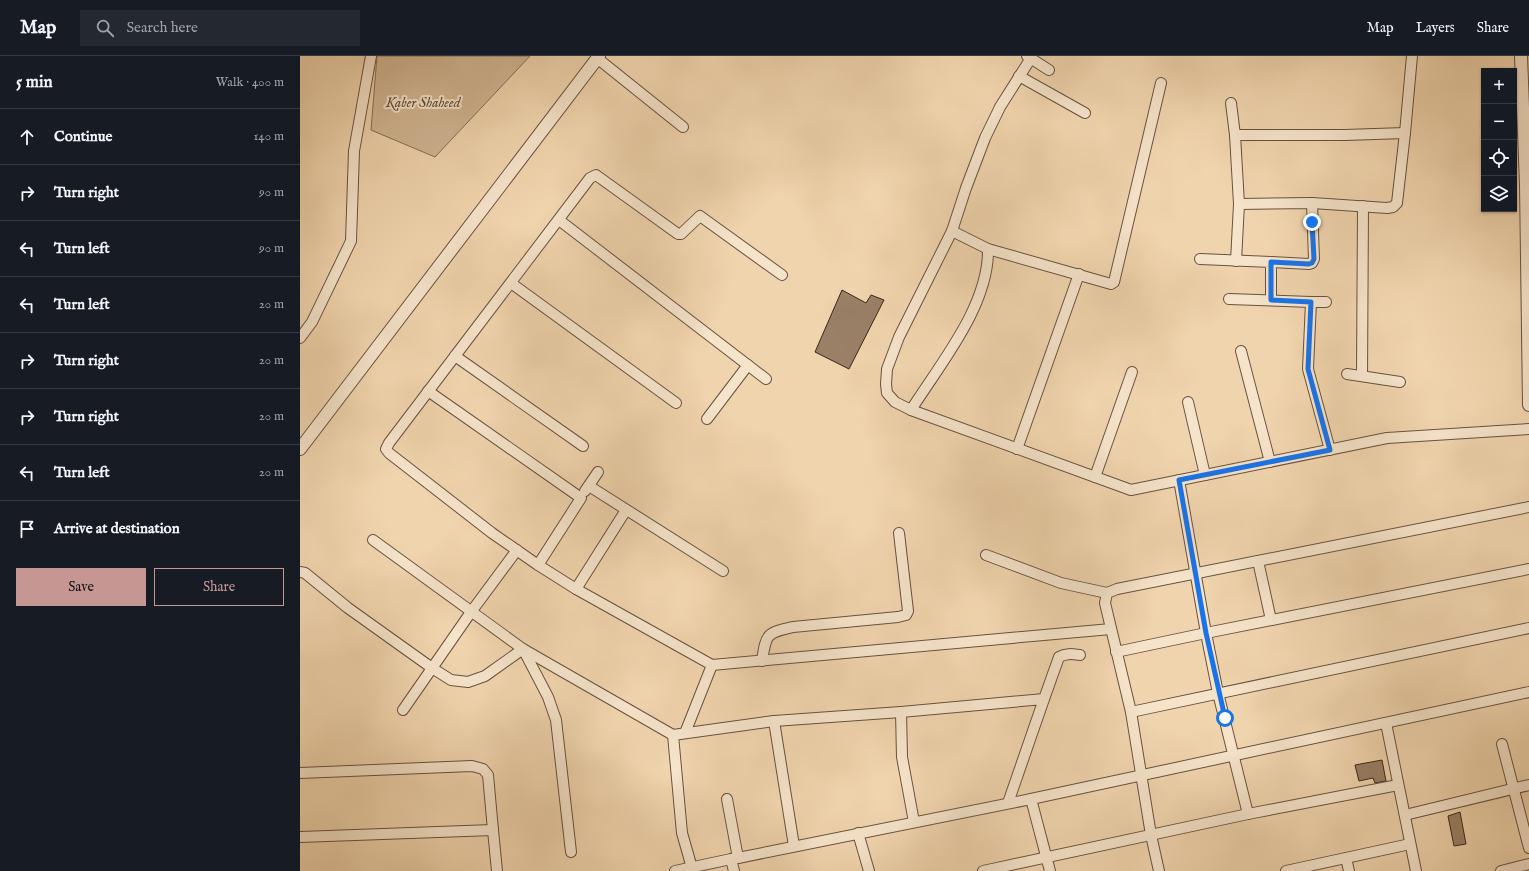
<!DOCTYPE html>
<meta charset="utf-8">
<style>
:root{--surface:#171b24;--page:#242831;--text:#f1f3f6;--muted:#9ea1a6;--line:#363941;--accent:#c59692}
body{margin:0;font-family:"IM FELL English",serif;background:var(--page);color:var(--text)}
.controls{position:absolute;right:12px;top:12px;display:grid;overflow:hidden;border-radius:0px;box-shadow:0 1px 3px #0004}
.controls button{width:36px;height:36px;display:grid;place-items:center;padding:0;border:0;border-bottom:1px solid var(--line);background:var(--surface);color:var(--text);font:20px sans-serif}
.stop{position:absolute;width:12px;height:12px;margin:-9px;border:3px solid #1a73e8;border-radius:50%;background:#fff}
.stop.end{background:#1a73e8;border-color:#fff;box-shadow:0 1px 4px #0008}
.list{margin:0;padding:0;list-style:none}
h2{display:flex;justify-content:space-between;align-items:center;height:52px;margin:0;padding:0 16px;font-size:17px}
h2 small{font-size:13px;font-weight:400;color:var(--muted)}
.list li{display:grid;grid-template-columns:26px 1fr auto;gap:12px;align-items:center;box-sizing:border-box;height:56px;padding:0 16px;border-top:1px solid var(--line)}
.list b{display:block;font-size:15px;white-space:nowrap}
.list em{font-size:13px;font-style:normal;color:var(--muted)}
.actions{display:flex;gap:8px;padding:12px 16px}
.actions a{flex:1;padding:9px 0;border:1px solid var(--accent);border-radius:0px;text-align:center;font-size:14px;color:var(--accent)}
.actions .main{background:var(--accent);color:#111}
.icon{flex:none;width:22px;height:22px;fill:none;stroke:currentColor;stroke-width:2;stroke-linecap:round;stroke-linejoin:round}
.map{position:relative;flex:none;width:1229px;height:815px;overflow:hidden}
header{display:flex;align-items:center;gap:24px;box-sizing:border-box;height:56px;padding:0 20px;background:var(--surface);border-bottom:1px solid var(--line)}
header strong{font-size:19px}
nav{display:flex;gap:22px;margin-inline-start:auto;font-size:14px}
.search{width:280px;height:36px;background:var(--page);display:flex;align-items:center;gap:10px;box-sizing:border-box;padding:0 14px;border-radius:0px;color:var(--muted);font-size:15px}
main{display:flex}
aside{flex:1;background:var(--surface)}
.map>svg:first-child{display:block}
</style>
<header>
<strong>Map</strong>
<div class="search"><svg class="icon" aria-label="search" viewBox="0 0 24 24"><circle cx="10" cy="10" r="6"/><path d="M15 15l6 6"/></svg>Search here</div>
<nav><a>Map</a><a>Layers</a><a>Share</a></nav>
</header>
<main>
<aside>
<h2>5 min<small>Walk · 400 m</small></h2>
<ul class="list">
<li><svg class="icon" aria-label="ahead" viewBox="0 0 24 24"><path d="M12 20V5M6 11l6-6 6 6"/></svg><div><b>Continue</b></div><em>140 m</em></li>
<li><svg class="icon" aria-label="right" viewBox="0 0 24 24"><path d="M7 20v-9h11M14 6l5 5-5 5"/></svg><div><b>Turn right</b></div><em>90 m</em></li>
<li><svg class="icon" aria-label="left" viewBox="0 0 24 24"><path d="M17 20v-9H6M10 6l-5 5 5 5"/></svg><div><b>Turn left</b></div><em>90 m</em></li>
<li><svg class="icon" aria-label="left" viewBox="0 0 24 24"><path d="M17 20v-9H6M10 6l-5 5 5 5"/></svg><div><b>Turn left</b></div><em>20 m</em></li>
<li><svg class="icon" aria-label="right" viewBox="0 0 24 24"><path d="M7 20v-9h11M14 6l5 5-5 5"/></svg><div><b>Turn right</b></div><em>20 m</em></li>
<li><svg class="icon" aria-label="right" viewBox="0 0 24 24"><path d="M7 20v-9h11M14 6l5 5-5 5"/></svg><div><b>Turn right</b></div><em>20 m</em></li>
<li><svg class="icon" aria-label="left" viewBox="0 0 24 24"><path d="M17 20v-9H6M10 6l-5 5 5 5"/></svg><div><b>Turn left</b></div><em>20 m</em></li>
<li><svg class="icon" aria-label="arrive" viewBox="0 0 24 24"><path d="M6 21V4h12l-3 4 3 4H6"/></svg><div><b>Arrive at destination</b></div></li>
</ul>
<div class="actions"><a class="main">Save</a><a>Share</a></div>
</aside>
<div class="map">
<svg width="1229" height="815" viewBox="0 0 1229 815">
<rect width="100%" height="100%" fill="#f0d4ad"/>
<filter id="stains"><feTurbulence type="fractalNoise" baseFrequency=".005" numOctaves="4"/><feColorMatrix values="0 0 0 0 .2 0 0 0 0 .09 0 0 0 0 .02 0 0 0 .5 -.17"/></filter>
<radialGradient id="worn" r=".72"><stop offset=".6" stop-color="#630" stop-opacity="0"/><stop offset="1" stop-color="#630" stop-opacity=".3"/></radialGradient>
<path fill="#d1b694" stroke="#866e58" d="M77,0H230L135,101L71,74Z"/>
<g fill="#998067" stroke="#3b261c">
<path d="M542,234L566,247L571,239L584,244L549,313L515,296Z"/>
<path d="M1082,704L1086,725L1075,727L1073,722L1059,725L1055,709Z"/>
<path d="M1160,756L1166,788L1154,790L1148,760Z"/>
</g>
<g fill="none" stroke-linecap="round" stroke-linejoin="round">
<g stroke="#685240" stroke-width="12">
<g id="minor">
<path d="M727,0L749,14"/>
<path d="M297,2L383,71"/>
<path d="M731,2L700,51L685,82L666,132L652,175L599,281L587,313L586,328L587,337L595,346L611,354L831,434L1087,382L1229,373"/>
<path d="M719,20L785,57"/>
<path d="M931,47L935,79L939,148"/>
<path d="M1105,77L1112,0"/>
<path d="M935,79H1045L1105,77L1097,147L1093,151L1087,152L1012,147L939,148L936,205"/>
<path d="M259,164L466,323"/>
<path d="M652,175L688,193L811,228L814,226L861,27"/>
<path d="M900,203L971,206V244"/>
<path d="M971,206L1009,208L1012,207L1014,203L1012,147"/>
<path d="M482,219L400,160L381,178H378L296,119L290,122L89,387L86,393L89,397L192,477L238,509L276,533L412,609L811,573"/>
<path d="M211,227L376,347"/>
<path d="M929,243L1011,246"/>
<path d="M1026,246H1011L1008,313L1030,394"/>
<path d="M0,282L12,266L51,185L54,95L71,0"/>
<path d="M941,295L970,406"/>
<path d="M155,300L283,390"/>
<path d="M1047,318L1100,326"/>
<path d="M1062,320L1063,150"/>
<path d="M128,335L281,442L238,509"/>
<path d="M888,346L905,419"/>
<path d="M611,354C640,308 689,250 688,193"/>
<path d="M407,363L448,309"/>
<path d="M717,393L779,218"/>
<path d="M795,421L832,316"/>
<path d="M879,424L906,577L918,637L948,758"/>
<path d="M289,430L423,515"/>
<path d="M285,435L298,416"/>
<path d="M73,484L223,593L373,679"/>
<path d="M686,499L761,527L807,537"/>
<path d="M958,505L971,564"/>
<path d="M0,516L5,517L48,552L132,612L151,624L168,626L185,620L223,593L248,641L256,664L271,796"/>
<path d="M276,533L326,454"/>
<path d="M816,596L906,577L1229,513"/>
<path d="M462,605C466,577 467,577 493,571L598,561L606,559L608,555L599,477"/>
<path d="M744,643L759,601C766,597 772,598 780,599"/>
<path d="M103,654L171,556L217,494"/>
<path d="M601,656L602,701L614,766"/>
<path d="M831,656L1229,572"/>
<path d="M474,665L494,790"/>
<path d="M1086,667L1116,815"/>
<path d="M385,677L412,609"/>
<path d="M1202,688L1229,792"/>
<path d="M0,717L172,710L183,713L188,719L193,774"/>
<path d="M427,743L438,802"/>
<path d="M731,743L750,815"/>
<path d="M1105,759L1229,729"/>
<path d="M558,777L569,815"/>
<path d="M0,781L193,774L197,815"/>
<path d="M1046,802L1049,815"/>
<path d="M392,812L382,777L373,679L474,665L601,656L744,643L708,747"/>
<path d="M375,815L431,803"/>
<path d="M434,815L431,803L438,802L731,743L1229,636"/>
<path d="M683,815L948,758L1098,729"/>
<path d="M859,815L851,779L831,656L805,547L807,537L817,533L1229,451"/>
<path d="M986,815L1110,788"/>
<path d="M1201,815L1229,808"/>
</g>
</g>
<g stroke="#685240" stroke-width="14">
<g id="tertiary">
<path d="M1221,0L1226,128L1229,349"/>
<path d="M0,393L299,0"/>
</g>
</g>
<use href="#minor" stroke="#f5e3ca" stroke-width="10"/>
<use href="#tertiary" stroke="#f5e3ca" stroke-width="12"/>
</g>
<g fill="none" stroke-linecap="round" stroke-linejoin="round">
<path stroke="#1a73e8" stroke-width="5" d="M925,662L906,577L879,424L1030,394L1008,313L1011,246L971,244V206L1009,208L1012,207L1014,203L1012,166"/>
</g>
<g text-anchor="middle" stroke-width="4" stroke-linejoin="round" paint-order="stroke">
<g font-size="14" font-style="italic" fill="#604a3a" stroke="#f5e3ca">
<text x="123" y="51">Kaber Shaheed</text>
</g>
</g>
<rect width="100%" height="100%" filter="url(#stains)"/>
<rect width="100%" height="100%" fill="url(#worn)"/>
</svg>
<div class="controls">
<button>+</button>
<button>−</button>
<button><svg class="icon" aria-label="locate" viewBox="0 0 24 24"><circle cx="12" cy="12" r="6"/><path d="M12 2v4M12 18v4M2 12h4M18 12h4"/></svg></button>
<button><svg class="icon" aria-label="layers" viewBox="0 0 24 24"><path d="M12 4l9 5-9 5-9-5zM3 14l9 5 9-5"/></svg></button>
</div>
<div class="stop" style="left:925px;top:662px"></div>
<div class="stop end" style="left:1012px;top:166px"></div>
</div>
</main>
